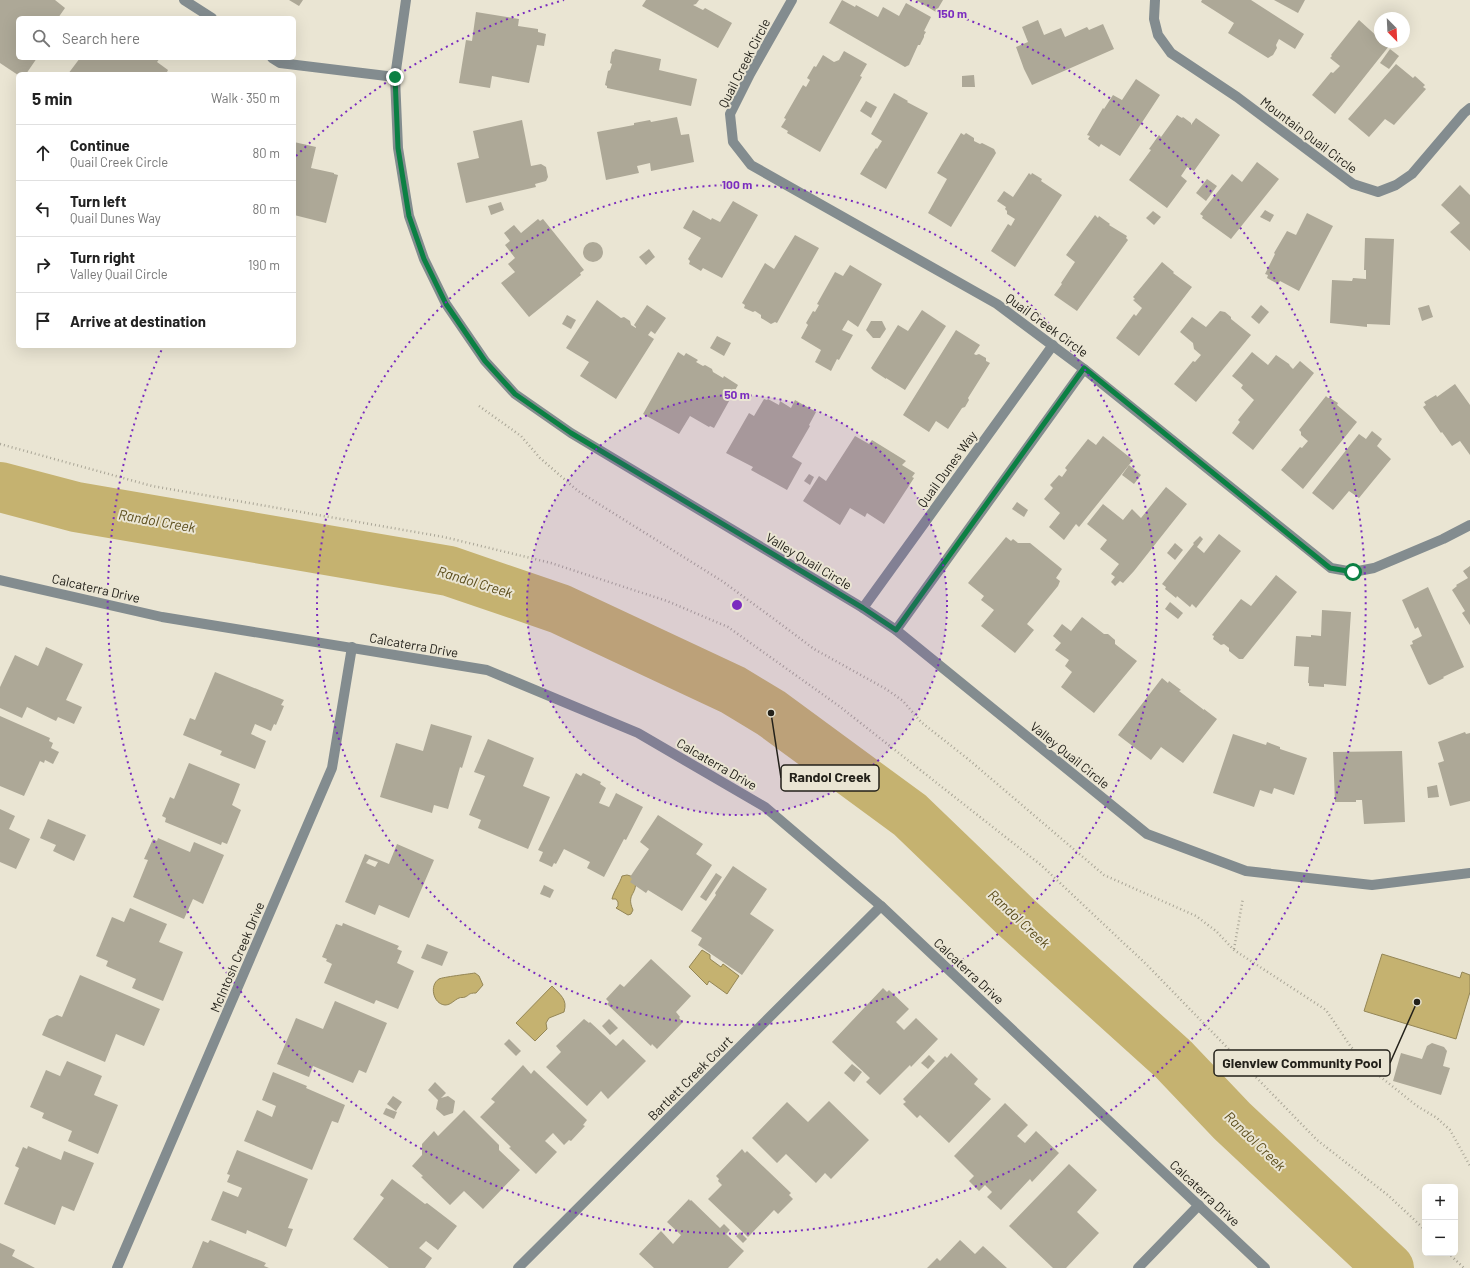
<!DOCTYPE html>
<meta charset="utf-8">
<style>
:root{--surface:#fff;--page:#f2f2f2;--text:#222;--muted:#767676;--line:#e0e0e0}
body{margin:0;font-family:Barlow,sans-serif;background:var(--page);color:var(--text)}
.controls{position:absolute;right:12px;bottom:12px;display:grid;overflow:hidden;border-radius:6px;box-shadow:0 4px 16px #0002}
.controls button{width:36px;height:36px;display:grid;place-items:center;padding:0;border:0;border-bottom:1px solid var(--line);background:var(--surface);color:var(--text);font:20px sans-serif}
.compass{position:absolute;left:1374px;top:12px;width:36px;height:36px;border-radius:50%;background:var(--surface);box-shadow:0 4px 16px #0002;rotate:156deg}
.stop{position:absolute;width:12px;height:12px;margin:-9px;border:3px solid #0b8043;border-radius:50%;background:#fff}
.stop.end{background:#0b8043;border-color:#fff;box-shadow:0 1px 4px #0008}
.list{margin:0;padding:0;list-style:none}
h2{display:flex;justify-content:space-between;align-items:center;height:52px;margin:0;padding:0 16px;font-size:17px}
h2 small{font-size:13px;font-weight:400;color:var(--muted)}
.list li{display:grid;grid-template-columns:26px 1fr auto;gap:12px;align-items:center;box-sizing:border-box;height:56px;padding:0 16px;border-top:1px solid var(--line)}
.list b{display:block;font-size:15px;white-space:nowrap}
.list p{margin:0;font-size:13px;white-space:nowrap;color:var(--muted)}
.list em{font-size:13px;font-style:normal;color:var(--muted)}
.icon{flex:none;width:22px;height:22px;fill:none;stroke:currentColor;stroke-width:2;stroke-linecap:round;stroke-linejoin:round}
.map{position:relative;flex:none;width:1470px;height:1268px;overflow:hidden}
.search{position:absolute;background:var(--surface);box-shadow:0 4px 16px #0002;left:16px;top:16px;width:280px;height:44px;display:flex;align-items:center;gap:10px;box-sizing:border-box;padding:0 14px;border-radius:6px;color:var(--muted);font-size:15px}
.panel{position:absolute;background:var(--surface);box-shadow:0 4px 16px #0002;left:16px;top:72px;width:280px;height:276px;border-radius:6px}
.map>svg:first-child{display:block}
</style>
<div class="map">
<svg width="1470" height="1268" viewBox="0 0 1470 1268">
<rect width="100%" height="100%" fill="#eae5d3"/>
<g fill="#c5b270" stroke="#948656">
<path d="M627,875L634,877C640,895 625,892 633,910L631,914L628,915L616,908L618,906V902L616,899H612C613,893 620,883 622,876Z"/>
<path d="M702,950L710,955V959L721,967L723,964L739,976L727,994L709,981L707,985L689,967Z"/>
<path d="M1382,954L1460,978L1462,972L1470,975V992L1456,1039L1364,1011Z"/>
<path d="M475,973L479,976L483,985L476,993C468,993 470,995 465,997C463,998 461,997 459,998C454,1000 451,1005 445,1005C433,1004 429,985 439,979C443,977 469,974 475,973Z"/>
<path d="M552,986C560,995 568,999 564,1012L549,1018L546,1023L547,1029L535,1041L516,1023Z"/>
</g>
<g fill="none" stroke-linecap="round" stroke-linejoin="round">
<path stroke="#c5b270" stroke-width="50" d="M0,487L76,507L449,571L560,609L733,690L771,713L910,815L1017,918L1173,1059L1232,1121L1389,1268"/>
</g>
<g fill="#ada897" fill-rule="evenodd">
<path d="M0,0H55L65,8L58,18H18V58H37L26,74H18V75L0,63Z"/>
<path d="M289,0H303L299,6Z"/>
<path d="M646,0H699L696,4L693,5L703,10L705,8L732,23L718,48L642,6Z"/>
<path d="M842,0L855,7L856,5L878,17L883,7L899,16L906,3L931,17L924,31L926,32L924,35V37L920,45H918L909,65L905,67L829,23Z"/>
<path d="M916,0H943L936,12Z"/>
<path d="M1202,0H1251L1304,34L1295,49L1279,39L1276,45L1277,48L1273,55L1268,58L1228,33L1234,23L1201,2Z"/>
<path d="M1274,0H1305L1298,13Z"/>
<path d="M476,12L519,19L518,26L538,29V32L546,34L544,46L537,45L529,83L492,76L490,88L459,83L466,40L472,41Z"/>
<path d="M1038,20L1044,35L1061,28L1065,37L1087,27L1089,30L1103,24L1114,49L1032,85L1024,69L1016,47L1028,42L1022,27Z"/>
<path d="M1359,20L1380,39V42H1384L1389,46L1335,114L1312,95L1331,72L1333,73L1340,66L1330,58L1332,56L1331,55Z"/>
<path d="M615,49L661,59L659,70L697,79L691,106L607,88V86L605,85L608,71L610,70L612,64L610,63L612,52L614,51Z"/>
<path d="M1390,49L1399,56L1389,69L1380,63Z"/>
<path d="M844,51L867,64L860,76L862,77L820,152L787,133L788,131L781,127L786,119L784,118L803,85L806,87L810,80L807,78L814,66L816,67L823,55L834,62L839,60Z"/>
<path d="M80,58H160L157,62L168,70L166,74H68Z"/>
<path d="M1396,64L1413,78L1415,76L1425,85L1423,87L1426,89L1394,125L1385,119L1369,137L1348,119Z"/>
<path d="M974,75L975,87H962V76Z"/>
<path d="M1136,79L1160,95L1120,156L1101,144L1099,147L1088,139L1090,136L1087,135L1103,108L1104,109L1113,95L1122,100Z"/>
<path d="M894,93L908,101L907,102L928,113L886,189L860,174L876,148L877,149L882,141L871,134Z"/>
<path d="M866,101L877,107L871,118L860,111Z"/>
<path d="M1177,115L1182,118L1183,117L1191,123V125L1196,118L1220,135L1194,171L1187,167L1181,176L1187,181L1167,208L1129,180L1151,150L1149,149L1159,135L1161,137Z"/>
<path d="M677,117L681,135L689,134L694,162L651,171L650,163L637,166L639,173L606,180L597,132L634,125V123L650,120L651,122Z"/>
<path d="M522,120L531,166L541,164L546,167L548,177L546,181L535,184L536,187L466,203L457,163L479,158L473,131Z"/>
<path d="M961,133L964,135L966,133L974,138V141L980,144L982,143L994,149L996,153L951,227L928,213L947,179L937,173Z"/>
<path d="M294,142L316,147L311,168L334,173V174L338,175L326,223L294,215Z"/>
<path d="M1257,162L1279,179L1231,239L1202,218L1203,216L1200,214L1232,174L1242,182Z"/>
<path d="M1029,173L1031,175L1032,173L1042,179L1041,181L1062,195L1015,267L991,251L1008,224L1011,226L1015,219L1007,214V211L1005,209L1006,207L997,201L1004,191L1013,197Z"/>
<path d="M1207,179L1217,186L1206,201L1196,193Z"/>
<path d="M1460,185L1470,195V251L1450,232L1460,223L1441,205Z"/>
<path d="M733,201L758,215L722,278L703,268L701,271L689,264L690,261L688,259L701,238L683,228L693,210L711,220L712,218L720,222Z"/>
<path d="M501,202L504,210L491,215L488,206Z"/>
<path d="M1265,210L1274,215L1270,222L1260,217Z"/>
<path d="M1153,211L1161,217L1154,225L1146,218Z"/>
<path d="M1307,213L1333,226L1299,291L1280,281L1278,284L1267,278L1268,275L1265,274L1275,254L1274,253L1287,231L1296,235Z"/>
<path d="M1095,215L1098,218L1099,216L1110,224L1109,225L1127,236L1126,238L1128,240L1077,311L1054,295L1062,284L1061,283L1075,262L1066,255Z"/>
<path d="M538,219L540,221L543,219L584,270L580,273L581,275L529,317L501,283L515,272L508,264L515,258L505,245L510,241L504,233L514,225L521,233Z"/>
<path d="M795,235L819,248L777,323L775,322L771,324L761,318V315L755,311L753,312L744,308L745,305L742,303L765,263L774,269Z"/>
<path d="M1365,238L1394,239L1390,325L1367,324V327L1330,323L1332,280L1352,281L1353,278L1366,279V270H1364Z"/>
<circle cx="593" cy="252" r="10"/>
<path d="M649,249L655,257L646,265L639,257Z"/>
<path d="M1162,262L1174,272L1173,273L1192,287L1139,356L1116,338L1134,314L1136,316L1142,308L1133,300L1135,299L1133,297Z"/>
<path d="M850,265L882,284L858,327L848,320L842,330L853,335L839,360L837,359L831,371L815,362L821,350L801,338L808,325L806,323L813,311L815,312L819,305L817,304L835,272L843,276Z"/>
<path d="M597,300L621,318L624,317L630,321L631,325L636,328V327L634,325L647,305L666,318L655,334L651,331L648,335L654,339L616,399L580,376L589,362L566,348Z"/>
<path d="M1261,305L1269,312L1259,324L1251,317Z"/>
<path d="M1429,305L1433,317L1422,321L1418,308Z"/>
<path d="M922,310L946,326L905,390L886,378V379L874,371L871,368L898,325L908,331Z"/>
<path d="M1220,311L1225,312L1231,317V319L1251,335L1196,402L1174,384L1193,361L1195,362L1201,355L1194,349L1193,343L1180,332L1192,317L1206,327Z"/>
<path d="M567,315L576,320L571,329L562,324Z"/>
<path d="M871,321H882L886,329L880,338H873L866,330Z"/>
<path d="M956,330L980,345L974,354L976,355L979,354L986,358V361L990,363L968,398L969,400L965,407L962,408L948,429L936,421L929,432L903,415Z"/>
<path d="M717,336L731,343L724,356L710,348Z"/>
<path d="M678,352L684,356L686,353L698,360L696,362L703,366L705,365L712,369L713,372L723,378L724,376L738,385L714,428L710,426L709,427L690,416L679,434L643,414Z"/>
<path d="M1252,352L1268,365L1276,355L1289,364L1290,366L1293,369L1300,361L1314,373L1253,450L1232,433L1240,422L1238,420L1254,400L1241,388L1243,385L1232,376Z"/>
<path d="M1455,384L1470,405V455L1460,441L1452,446L1442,432L1441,433L1423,407L1426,405L1424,402L1436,395L1437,397Z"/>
<path d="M1326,396L1328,398H1330L1338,403L1337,405L1357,422L1303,489L1281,470L1300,447L1302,448L1308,441L1301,435V432L1299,430Z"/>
<path d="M764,399L767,400L768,399L779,405L780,401L791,408L795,400L816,412L809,425L810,426L792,457L802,463L787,490L751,470L753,467L726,453L749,413L754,416Z"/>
<path d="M1372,431L1382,439L1377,446L1391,459L1359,498L1349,491L1333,510L1312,493L1359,434L1366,439Z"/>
<path d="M855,436L869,444L872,440L906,461L902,465L915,473L912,477L914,478L884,524L867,513L865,517L850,508L840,525L803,501L819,476L826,481Z"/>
<path d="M1103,436L1133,460L1079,527L1076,524L1064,540L1049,527L1060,513L1044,499L1053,488L1050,485L1059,475L1062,477L1067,470L1065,468L1088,439L1096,445Z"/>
<path d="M1129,465L1141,475L1134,484L1122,475Z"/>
<path d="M809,474L814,477L810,485L804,481Z"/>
<path d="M1166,487L1187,504L1134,571L1123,583L1120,581L1115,586L1111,582L1115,577L1111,574L1119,564L1100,549L1107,540L1087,524L1103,504L1123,520L1132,509L1141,518Z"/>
<path d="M1017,502L1028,510L1024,517L1012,509Z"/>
<path d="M1219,534L1241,551L1196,608L1192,604L1190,607L1177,596L1176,598L1165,589L1166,587L1162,584L1194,544L1193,543L1200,536L1203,539L1197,547L1204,553Z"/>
<path d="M1006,537L1011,541L1013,539L1018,543H1030L1062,569L1056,578L1060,581L1058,586L1027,624L1034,630L1015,653L981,626L994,610L981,600L984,596L968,583Z"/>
<path d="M1175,543L1183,550L1175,560L1167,553Z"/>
<path d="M1470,566V625L1462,613L1465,611L1452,590L1457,586L1456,585L1468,578L1463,571Z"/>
<path d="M1276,575L1297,592L1243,659H1239L1229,651V648L1224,644L1221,645L1213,639L1214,636L1212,635L1241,599L1251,606Z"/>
<path d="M1428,587L1464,667L1443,677L1444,678L1430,685L1428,684L1410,645L1413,644L1412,641L1422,636L1418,627L1415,629L1402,600Z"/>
<path d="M1170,602L1183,613L1178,619L1165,609Z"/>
<path d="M1322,610L1351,612L1346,686L1324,684V687L1309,686V683H1308L1309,667L1294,666L1296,636L1311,637V635L1321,636Z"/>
<path d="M1082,617L1104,634H1108L1115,640V644L1137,661L1094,713L1061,687L1072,672L1065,666L1069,660L1055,650L1061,643L1053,636L1062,624L1071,631Z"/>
<path d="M46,647L83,664L66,700L82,707L74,724L58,717L56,721L27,707L22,718L0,708V687L15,655L38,666Z"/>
<path d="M215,672L284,700L281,705L284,706L276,725L274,724L271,731L255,724L251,734L266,741L255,769L220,755L222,751L183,735L190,718L195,720Z"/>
<path d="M1162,678L1168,683L1169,681L1181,690L1179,691L1204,710V709L1217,719L1183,763L1161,747L1151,760L1118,735Z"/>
<path d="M0,716L50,738L49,741L53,743L51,748L59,752L53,764L45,760L44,763L40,761L24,796L0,786Z"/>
<path d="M431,724L472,736L462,768L460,767L448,809L434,805L432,813L380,797L396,743L423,751Z"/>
<path d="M1465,732L1466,734L1470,733V801L1450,806L1438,763L1444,761L1438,742Z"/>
<path d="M1233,734L1266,745L1267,742L1280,747V749L1307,758L1294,795L1274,788L1272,794L1260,790L1254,807L1213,793Z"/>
<path d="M488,739L534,758L523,786L550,797L528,849L478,828L481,820L469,815L485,776L474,772Z"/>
<path d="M1402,751L1405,822L1364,824L1362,800H1356V802H1335L1333,752Z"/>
<path d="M189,763L240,784L232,805L241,810L227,844L222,842L221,845L165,822L166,818L162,816L170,797L174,799Z"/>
<path d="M576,773L581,776L583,773L601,782L600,784L606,788L599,803L609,807L616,793L643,807L626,840L624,839L604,877L587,868L590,862L564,849L556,864L554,863L552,867L539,861L543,852L538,850L544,838Z"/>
<path d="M1437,785L1439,797L1428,798L1427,787Z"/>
<path d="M0,809L15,816L9,829L30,839L16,869L0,862Z"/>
<path d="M658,815L703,844L696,854L712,865L682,911L648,890L646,893L630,882L632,879L630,877L649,849L640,842Z"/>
<path d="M48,819L86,835L74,861L53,851L56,845L40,838Z"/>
<path d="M158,838L190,852L194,842L224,855L203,904L193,899L184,919L133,897L148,860L144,859L153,839L157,841Z"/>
<path d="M397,844L434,860L409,918L379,905L375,915L345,902L365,854L389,864ZM369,859L378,862L375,867L366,863Z"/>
<path d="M733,866L767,889L750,914L774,930L742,975L698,945L702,938L691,931L716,895L715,893Z"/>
<path d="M716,873L722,877L706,901L700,897Z"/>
<path d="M544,885L554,890L550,898L540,894Z"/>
<path d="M130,908L167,924L159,942L183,952L163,1001L132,988L136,979L106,966L108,961L96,956L112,917L124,922Z"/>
<path d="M343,923L399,946L397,949L402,951L397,963L414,971L398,1009L376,1000L374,1004L324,983L332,964L326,961L327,959L322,957L336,924L342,926Z"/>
<path d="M427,944L448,952L442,966L421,958Z"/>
<path d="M651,959L691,996L676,1012L680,1017L679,1018L683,1022L657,1049L652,1044L651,1046L607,1004L609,1002L606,999L620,984L624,987Z"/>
<path d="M80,975L160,1009L144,1046L116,1034L105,1062L42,1035L49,1019L57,1015L62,1017Z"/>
<path d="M883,988L887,992L889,990L909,1009L896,1022L904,1030L916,1018L938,1039L911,1067L910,1065L880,1095L866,1082L870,1078L832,1042Z"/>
<path d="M335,1001L387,1023L366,1073L359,1070L353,1083L313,1066L309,1077L277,1064L296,1018L323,1029Z"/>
<path d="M584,1019L589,1023L590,1022L616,1046L623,1039L646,1061L608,1099L601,1091L587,1106L546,1067L561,1052L556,1046Z"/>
<path d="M609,1019L618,1028L610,1035L602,1026Z"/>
<path d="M509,1039L521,1051L516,1056L504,1044Z"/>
<path d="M1432,1043L1444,1047L1447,1051L1443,1066L1450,1068L1441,1095L1393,1081L1401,1053L1422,1059L1427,1046Z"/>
<path d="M951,1053L978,1079L974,1084L991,1099L949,1143L920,1115L917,1118L903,1104L906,1102L903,1099L945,1056L947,1058Z"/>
<path d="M929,1055L935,1061L928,1069L921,1063Z"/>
<path d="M67,1061L102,1076L94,1095L118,1105L98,1154L68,1141L72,1131L42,1118L44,1113L30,1107L46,1070L60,1076Z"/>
<path d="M852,1064L862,1072L854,1082L844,1073Z"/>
<path d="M523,1065L531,1074L534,1070L587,1120L583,1125L585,1126L571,1141L569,1140L564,1145L553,1133L545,1141L557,1152L536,1174L509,1148L511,1147L480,1117L495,1102L491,1099Z"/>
<path d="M273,1072L307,1086L306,1088L345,1105L338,1123L332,1121L312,1170L244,1141L257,1110L272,1117L276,1106L262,1100Z"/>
<path d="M435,1082L446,1093L441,1098L448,1096L455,1101L453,1113L444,1116L436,1109L438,1100L428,1090Z"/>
<path d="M393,1096L402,1102L396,1111L387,1104Z"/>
<path d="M829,1101L869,1140L831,1179L825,1173L816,1183L786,1154L777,1163L752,1138L787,1102L808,1122Z"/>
<path d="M1005,1103L1028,1125L1017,1136L1025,1143L1036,1131L1059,1153L1032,1182L1030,1179L1001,1210L987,1197L992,1192L985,1185L979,1191L969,1181L974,1176L954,1156Z"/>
<path d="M386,1108L397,1112L394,1119L383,1114Z"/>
<path d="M464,1110L499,1145V1150L520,1170L483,1209L464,1191L450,1205L421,1177L423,1176L412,1166L422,1155V1144L434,1131L438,1136Z"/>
<path d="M28,1146L61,1160L64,1151L94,1163L74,1211L62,1206L55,1225L4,1204L19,1168L15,1166L23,1147L27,1149Z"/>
<path d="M742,1149L745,1153L747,1151L791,1193L789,1195L793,1199L778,1214L774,1210L748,1237L708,1199L722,1185L718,1181L719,1179L716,1176Z"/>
<path d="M237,1150L308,1179L288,1228L293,1229L286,1247L247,1230L246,1234L211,1220L223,1191L238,1197L242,1188L227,1182L230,1175L227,1174Z"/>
<path d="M1069,1164L1097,1190L1077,1212L1099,1233L1066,1268H1053L1009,1226Z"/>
<path d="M392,1179L425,1204L427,1203L457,1226L438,1250L426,1241L419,1248L432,1258L425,1268H389L353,1239L384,1198L380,1195Z"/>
<path d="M689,1199L690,1201L691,1200L720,1228L724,1224L730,1230L726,1234L744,1251L728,1268H654L639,1254L661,1231L673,1244L681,1235L667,1222Z"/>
<path d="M740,1232L747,1239L743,1243L736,1236Z"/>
<path d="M210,1240L266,1263L264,1266L269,1268H192L203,1241L208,1243Z"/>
<path d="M960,1240L975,1254L983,1246L1007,1268H927L937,1258L940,1261Z"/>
<path d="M0,1243L15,1250L12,1256L35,1268H0Z"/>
</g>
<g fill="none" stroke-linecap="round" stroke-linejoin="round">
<g stroke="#a9a596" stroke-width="2.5" stroke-dasharray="1 3" stroke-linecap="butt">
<path d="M479,406L521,436L540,458L578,491L722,581L774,619L814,649L886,689L903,701L921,722L968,759L1104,875L1196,916L1216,931L1234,950L1326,1010L1351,1047L1377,1074L1417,1106L1437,1118L1450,1130L1470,1166"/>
<path d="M0,444L152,486L444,537L551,563L667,601L728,627L839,706L1041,865L1147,965L1317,1140L1389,1196L1425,1230"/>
<path d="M1234,949L1243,898"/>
<path d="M1448,1253L1464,1268"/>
</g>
<g stroke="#838c8f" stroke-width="10">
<path d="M184,0L212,18"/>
<path d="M406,0L395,77L398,148L409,216L424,259L446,304L485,361L515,394L571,433L863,608L896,630L1147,834L1246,871L1372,885L1470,873"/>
<path d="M792,0L750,74L730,114L733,142L751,165L997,304L1084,369L1331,568L1353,572L1374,568L1443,539L1470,525"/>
<path d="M1155,0L1154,19L1158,35L1171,53L1237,97L1353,184L1378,192L1396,185L1412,174L1464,113L1470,108"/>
<path d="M272,58L280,63L395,77"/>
<path d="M0,580L162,617L487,670L638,733L765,807L881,906L1265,1268"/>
<path d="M863,608L1053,345"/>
<path d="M896,630L1084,369"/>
<path d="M117,1268L332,768L352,647"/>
<path d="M518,1268L881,906"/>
<path d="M1138,1268L1199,1205"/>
</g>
</g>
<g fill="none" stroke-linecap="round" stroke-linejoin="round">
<path stroke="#0b8043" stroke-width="5" d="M395,77L398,148L409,216L424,259L446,304L485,361L515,394L571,433L863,608L896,630L1084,368L1330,568L1353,572"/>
</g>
<circle cx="737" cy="605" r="210" fill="#7b2cbf" fill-opacity=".12"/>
<g fill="none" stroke="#7b2cbf" stroke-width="2" stroke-dasharray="2 4">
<circle cx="737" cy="605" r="210"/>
<circle cx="737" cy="605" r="420"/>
<path d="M296 156A629 629 0 0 1 564 0M910 0A629 629 0 1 1 162 349"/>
</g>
<g text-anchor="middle" stroke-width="4" stroke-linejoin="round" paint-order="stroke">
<g font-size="13" fill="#23211a" stroke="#eae5d3">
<text transform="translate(744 63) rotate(-63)" y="5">Quail Creek Circle</text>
<text transform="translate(1309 135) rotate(37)" y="5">Mountain Quail Circle</text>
<text transform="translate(1047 325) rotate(36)" y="5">Quail Creek Circle</text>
<text transform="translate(947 469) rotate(-54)" y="5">Quail Dunes Way</text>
<text transform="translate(809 561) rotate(31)" y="5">Valley Quail Circle</text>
<text transform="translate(96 588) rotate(13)" y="5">Calcaterra Drive</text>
<text transform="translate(414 645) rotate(10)" y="5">Calcaterra Drive</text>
<text transform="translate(1070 755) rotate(39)" y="5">Valley Quail Circle</text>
<text transform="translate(717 764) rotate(30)" y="5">Calcaterra Drive</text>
<text transform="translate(237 957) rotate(-67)" y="5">McIntosh Creek Drive</text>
<text transform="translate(969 971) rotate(43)" y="5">Calcaterra Drive</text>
<text transform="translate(690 1078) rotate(-45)" y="5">Bartlett Creek Court</text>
<text transform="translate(1205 1193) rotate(43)" y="5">Calcaterra Drive</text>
</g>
<g font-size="14" font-style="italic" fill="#5a4c1a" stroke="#eae5d3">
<text transform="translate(157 521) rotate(10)" y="5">Randol Creek</text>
<text transform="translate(475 582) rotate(17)" y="5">Randol Creek</text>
<text transform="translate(1019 919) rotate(43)" y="5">Randol Creek</text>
<text transform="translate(1255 1141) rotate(44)" y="5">Randol Creek</text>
</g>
</g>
<circle cx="737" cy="605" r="6" fill="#7b2cbf" stroke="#eae5d3" stroke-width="2"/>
<g font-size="12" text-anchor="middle" font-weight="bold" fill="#7b2cbf" stroke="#eae5d3" stroke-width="4" stroke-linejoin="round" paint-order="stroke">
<text x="952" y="18">150 m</text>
<text x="737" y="189">100 m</text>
<text x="737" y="399">50 m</text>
</g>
<path fill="none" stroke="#23211a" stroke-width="1.5" d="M771 713L781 778M1417 1002L1390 1063"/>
<g fill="#23211a" stroke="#eae5d3" stroke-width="1.5">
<circle cx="771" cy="713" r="4"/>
<circle cx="1417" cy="1002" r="4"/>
</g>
<g fill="#eae5d3" stroke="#23211a" stroke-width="1.5">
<rect x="781" y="765" width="98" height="26" rx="4"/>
<rect x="1214" y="1050" width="176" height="26" rx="4"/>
</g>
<g font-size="14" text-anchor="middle" font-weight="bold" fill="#23211a">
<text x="830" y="782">Randol Creek</text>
<text x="1302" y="1068">Glenview Community Pool</text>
</g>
</svg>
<div class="controls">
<button>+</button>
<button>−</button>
</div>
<svg class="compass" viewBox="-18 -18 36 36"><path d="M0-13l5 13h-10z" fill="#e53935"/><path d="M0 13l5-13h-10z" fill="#767676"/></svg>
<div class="stop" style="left:1353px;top:572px"></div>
<div class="stop end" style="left:395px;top:77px"></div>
<div class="search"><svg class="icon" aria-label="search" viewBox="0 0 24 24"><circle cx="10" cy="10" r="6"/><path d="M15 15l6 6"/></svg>Search here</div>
<section class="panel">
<h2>5 min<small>Walk · 350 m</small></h2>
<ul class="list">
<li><svg class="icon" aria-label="ahead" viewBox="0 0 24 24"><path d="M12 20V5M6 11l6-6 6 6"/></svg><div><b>Continue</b><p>Quail Creek Circle</p></div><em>80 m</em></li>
<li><svg class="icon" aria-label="left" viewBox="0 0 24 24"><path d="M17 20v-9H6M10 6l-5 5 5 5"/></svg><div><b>Turn left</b><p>Quail Dunes Way</p></div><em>80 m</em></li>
<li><svg class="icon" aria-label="right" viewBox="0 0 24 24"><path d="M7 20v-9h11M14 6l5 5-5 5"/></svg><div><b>Turn right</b><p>Valley Quail Circle</p></div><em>190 m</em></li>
<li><svg class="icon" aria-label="arrive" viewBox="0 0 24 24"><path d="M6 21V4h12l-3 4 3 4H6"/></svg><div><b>Arrive at destination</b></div></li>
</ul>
</section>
</div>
